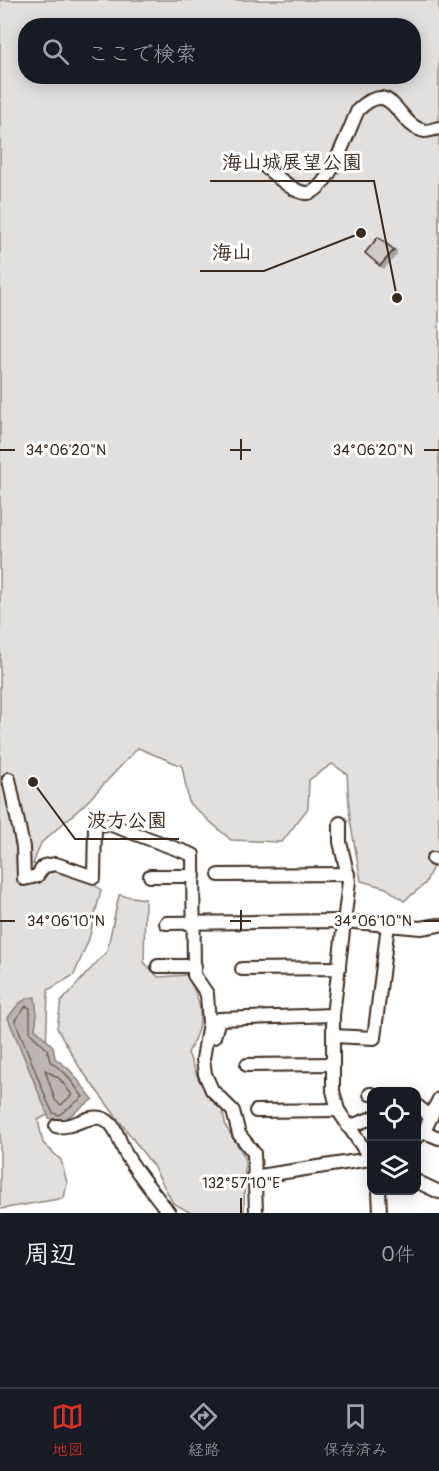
<!DOCTYPE html>
<html lang="ja">
<meta charset="utf-8">
<style>
:root{--surface:#171b24;--page:#20242c;--text:#f1f3f6;--muted:#9ea1a6;--line:#363941;--accent:#d93025}
body{margin:0;font-family:Pangolin,"Klee One",sans-serif;background:var(--page);color:var(--text)}
.controls{position:absolute;right:18px;bottom:18px;display:grid;overflow:hidden;border-radius:12px;box-shadow:0 3px 15px #0003}
.controls button{width:54px;height:54px;display:grid;place-items:center;padding:0;border:0;border-bottom:2px solid var(--line);background:var(--surface);color:var(--text);font:30px sans-serif}
.list{margin:0;padding:0;list-style:none}
h2{display:flex;justify-content:space-between;align-items:center;height:78px;margin:0;padding:0 24px;font-size:26px}
h2 small{font-size:20px;font-weight:400;color:var(--muted)}
.icon{flex:none;width:33px;height:33px;fill:none;stroke:currentColor;stroke-width:2;stroke-linecap:round;stroke-linejoin:round}
.map{position:relative;flex:none;width:439px;height:1213px;overflow:hidden}
.search{position:absolute;background:var(--surface);box-shadow:0 3px 15px #0003;left:18px;right:18px;top:18px;height:66px;display:flex;align-items:center;gap:15px;box-sizing:border-box;padding:0 21px;border-radius:24px;color:var(--muted);font-size:22px}
.sheet{height:174px;background:var(--surface)}
nav{display:flex;justify-content:space-around;align-items:center;box-sizing:border-box;height:84px;border-top:2px solid var(--line);background:var(--surface);font-size:16px;color:var(--muted)}
nav a{display:grid;justify-items:center;gap:3px}
nav .on{color:var(--accent)}
.map>svg:first-child{display:block}
</style>
<div class="map">
<svg width="439" height="1213" viewBox="0 0 439 1213">
<defs>
<filter id="shadow"><feDropShadow dx="4" dy="2.5" stdDeviation="0" flood-color="#0004"/></filter>
</defs>
<rect width="100%" height="100%" fill="#fff"/>
<filter id="ink" filterUnits="userSpaceOnUse"><feTurbulence type="fractalNoise" baseFrequency=".0167" numOctaves="2"/><feDisplacementMap in="SourceGraphic" scale="12" xChannelSelector="R" yChannelSelector="G"/><feConvolveMatrix kernelMatrix="1 2 1 2 8 2 1 2 1" color-interpolation-filters="sRGB"/></filter>
<g filter="url(#ink)">
<g fill="#e2e0de" stroke="#8e857e" stroke-width="1.5" fill-rule="evenodd">
<path d="M0,0H439V853L425,884L404,901L386,888L361,881L350,820L347,774L332,764L309,780L308,808L282,842L231,840L189,803L182,766L138,748L84,805L41,843L33,864C55,872 83,873 101,890L89,939L74,975L48,990L46,1053L85,1094L38,1120L43,1143L61,1160L67,1183L64,1198L0,1209ZM26,26H414V76H26Z"/>
<path d="M119,895L145,899L144,962L158,977L187,975C205,1008 204,1021 188,1053L199,1080L222,1108L226,1127L245,1157L244,1213H191L173,1203L153,1166L80,1068L57,1028L61,1002L107,951Z"/>
</g>
<path fill="#bcb6b3" stroke="#887e77" stroke-width="1.5" d="M35,997L37,1015L35,1029L53,1046L55,1058L70,1070L93,1099L60,1123L49,1118L8,1018C15,1008 21,998 35,997Z"/>
<g fill="none" stroke-linecap="round" stroke-linejoin="round">
<g stroke="#6f625a" stroke-width="1.5">
<path d="M26,1006L30,1008V1033L47,1049L50,1061L66,1074L83,1097L59,1115L53,1113L48,1103L15,1020Z"/>
<path d="M45,1070L60,1079L72,1095L61,1105L55,1100Z"/>
</g>
</g>
<path fill="#cfcac7" stroke="#3b2a1e" stroke-width="1.5" filter="url(#shadow)" d="M378,237L394,250L380,266L365,253Z"/>
<g fill="none" stroke-linecap="round" stroke-linejoin="round">
<g stroke="#3b2a1e" stroke-width="16">
<g id="minor">
<path d="M264,166C275,174 294,194 308,193C329,191 349,128 358,110C394,75 397,127 425,131C429,131 435,129 439,128"/>
<path d="M9,779L23,847L24,879L37,876L44,866L56,864L94,877L95,825L109,824L193,855L194,975L207,994L209,1023L203,1059L205,1074L212,1090L233,1111L239,1134L254,1153L256,1213"/>
<path d="M340,823V842L349,881L333,1015V1091L338,1110L372,1161"/>
<path d="M433,859L439,860"/>
<path d="M219,875L348,874"/>
<path d="M150,876H194"/>
<path d="M166,923L343,921L421,928L439,925"/>
<path d="M158,966H195"/>
<path d="M242,969L339,968"/>
<path d="M333,1036L374,1038L388,925"/>
<path d="M214,1037L219,1019L333,1015"/>
<path d="M247,1065L333,1064"/>
<path d="M370,1094H372"/>
<path d="M416,1105L431,1117"/>
<path d="M256,1111L338,1110"/>
<path d="M56,1126C73,1129 85,1115 101,1118C117,1122 119,1144 127,1156C139,1176 155,1194 169,1213"/>
<path d="M348,1127L372,1118"/>
<path d="M424,1132L439,1138"/>
<path d="M416,1138L424,1132L439,1099"/>
<path d="M253,1177L370,1159"/>
<path d="M416,1181L439,1192"/>
<path d="M379,1190L380,1213"/>
</g>
</g>
<use href="#minor" stroke="#fff" stroke-width="12"/>
</g>
</g>
<path fill="none" stroke="#3b2a1e" stroke-width="2" d="M241,439V460M0,450H15M230,450H251M424,450H439M241,910V931M0,921H15M230,921H251M424,921H439M241,1198V1213"/>
<g font-size="15" text-anchor="middle" fill="#3b2a1e" stroke="#fff" stroke-width="6" stroke-linejoin="round" paint-order="stroke">
<text x="66" y="455">34°06'20"N</text>
<text x="373" y="455">34°06'20"N</text>
<text x="66" y="926">34°06'10"N</text>
<text x="373" y="926">34°06'10"N</text>
<text x="241" y="1188">132°57'10"E</text>
</g>
<path fill="none" stroke="#3b2a1e" stroke-width="2" d="M397 298L374 181H210M361 233L264 271H200M33 782L75 839H179"/>
<g fill="#3b2a1e" stroke="#fff" stroke-width="2">
<circle cx="397" cy="298" r="6"/>
<circle cx="361" cy="233" r="6"/>
<circle cx="33" cy="782" r="6"/>
</g>
<g font-size="20" text-anchor="middle" font-weight="bold" fill="#3b2a1e" stroke="#fff" stroke-width="6" stroke-linejoin="round" paint-order="stroke">
<text x="292" y="169">海山城展望公園</text>
<text x="232" y="259">海山</text>
<text x="127" y="827">波方公園</text>
</g>
</svg>
<div class="controls">
<button><svg class="icon" aria-label="locate" viewBox="0 0 24 24"><circle cx="12" cy="12" r="6"/><path d="M12 2v4M12 18v4M2 12h4M18 12h4"/></svg></button>
<button><svg class="icon" aria-label="layers" viewBox="0 0 24 24"><path d="M12 4l9 5-9 5-9-5zM3 14l9 5 9-5"/></svg></button>
</div>
<div class="search"><svg class="icon" aria-label="search" viewBox="0 0 24 24"><circle cx="10" cy="10" r="6"/><path d="M15 15l6 6"/></svg>ここで検索</div>
</div>
<section class="sheet">
<h2>周辺<small>0件</small></h2>
<ul class="list">
</ul>
</section>
<nav>
<a class="on"><svg class="icon" aria-label="map" viewBox="0 0 24 24"><path d="M3 6l6-2 6 2 6-2v14l-6 2-6-2-6 2zM9 4v14M15 6v14"/></svg>地図</a>
<a><svg class="icon" aria-label="directions" viewBox="0 0 24 24"><path d="M12 3l9 9-9 9-9-9zM9 14v-3h6M13 9l2 2-2 2"/></svg>経路</a>
<a><svg class="icon" aria-label="saved" viewBox="0 0 24 24"><path d="M7 4h10v16l-5-4-5 4z"/></svg>保存済み</a>
</nav>
